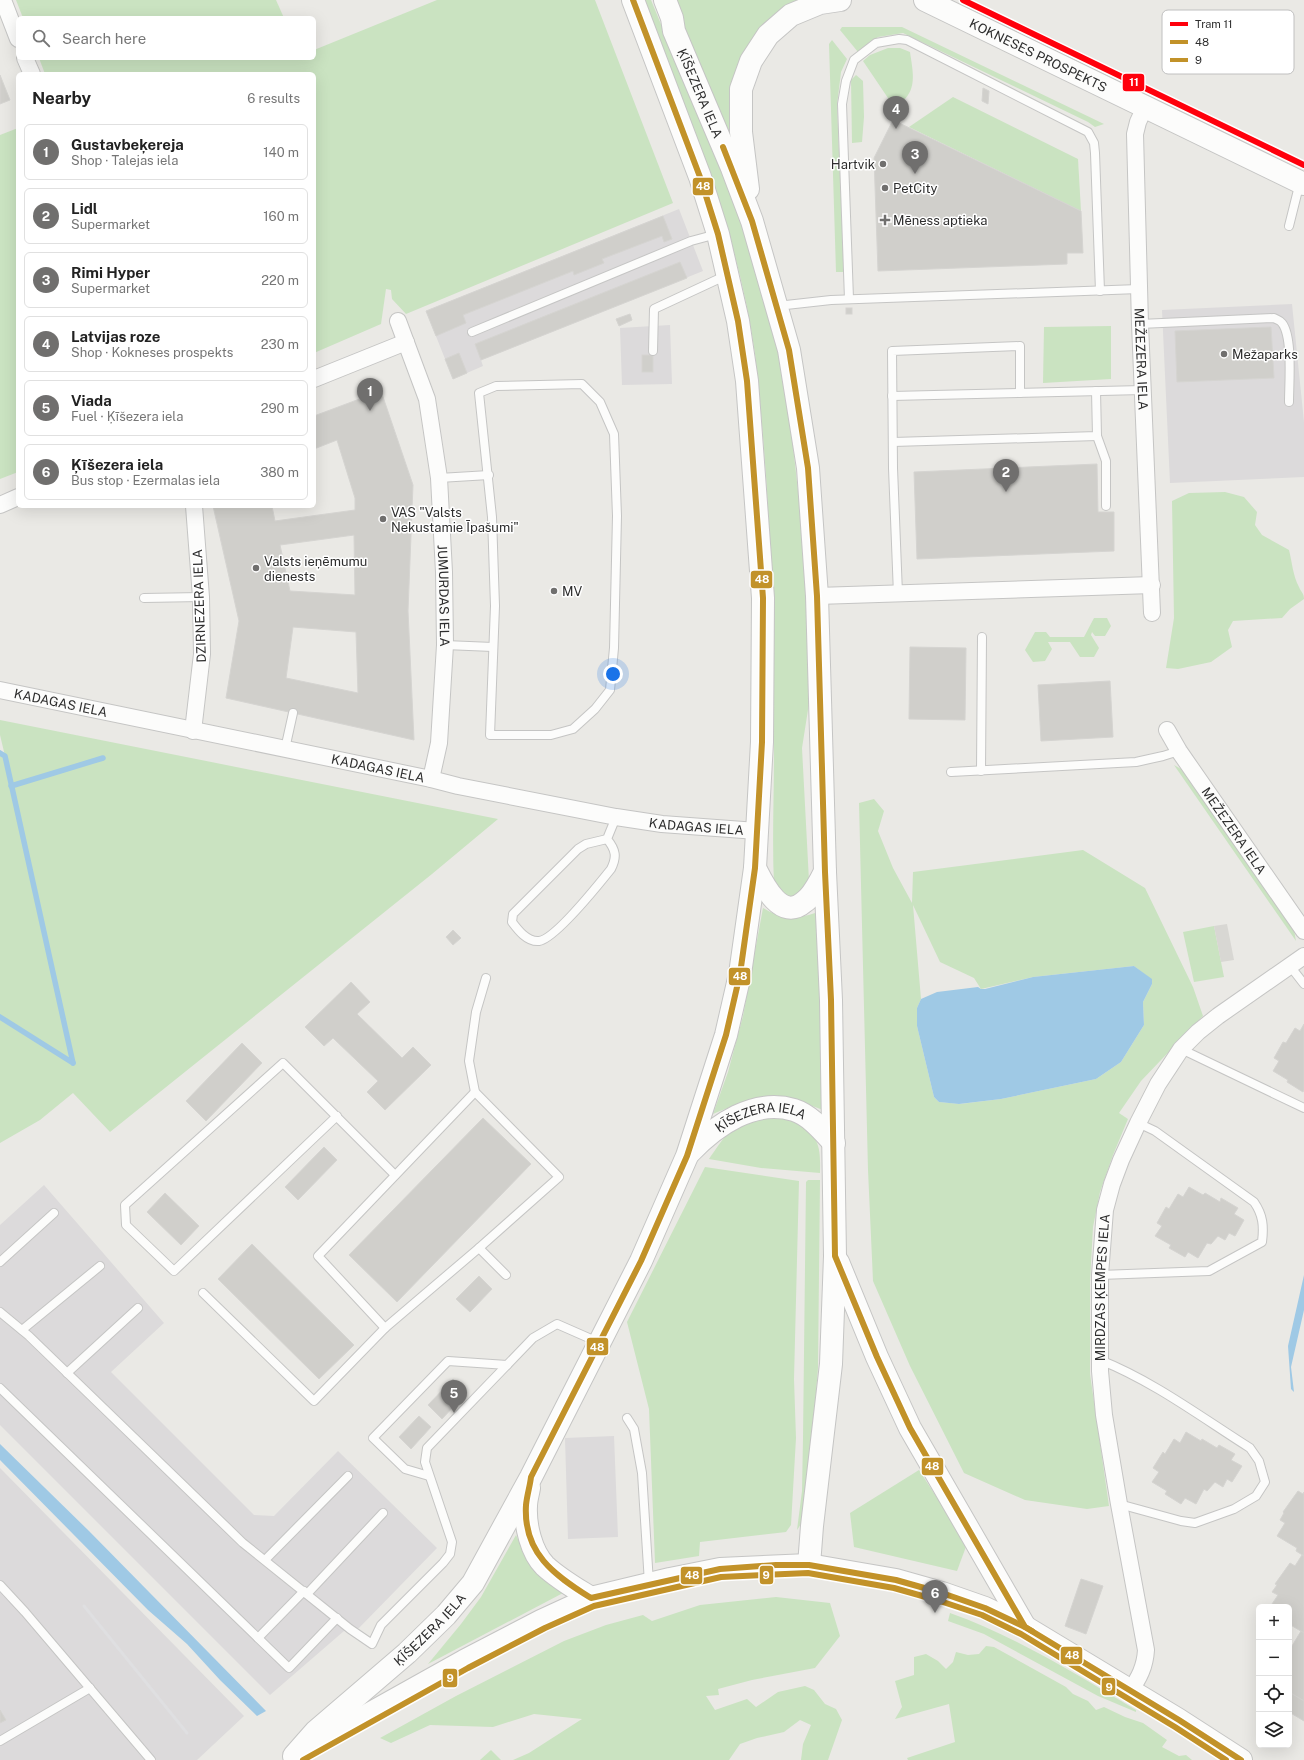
<!DOCTYPE html>
<meta charset="utf-8">
<style>
:root{--surface:#fff;--page:#f2f2f2;--text:#222;--muted:#767676;--line:#e0e0e0;--accent:#706f6e}
body{margin:0;font-family:"Public Sans",sans-serif;background:var(--page);color:var(--text)}
.controls{position:absolute;right:12px;bottom:12px;display:grid;overflow:hidden;border-radius:6px;box-shadow:0 4px 16px #0002}
.controls button{width:36px;height:36px;display:grid;place-items:center;padding:0;border:0;border-bottom:1px solid var(--line);background:var(--surface);color:var(--text);font:20px sans-serif}
.you{position:absolute;left:613px;top:674px;width:14px;height:14px;margin:-10px;border:3px solid #fff;border-radius:50%;background:#1a73e8;box-shadow:0 0 0 6px #1a73e833}
.badge{display:grid;place-items:center;width:26px;height:26px;border-radius:50%;background:var(--accent);color:#fff;font-size:13px;font-weight:700}
.pin{position:absolute;translate:-50% -33px;filter:drop-shadow(0 1px 2px #0008)}
.pin::after{content:'';position:absolute;top:21px;width:14px;height:12px;background:inherit;clip-path:polygon(0 0,100% 0,50% 100%)}
.list{margin:0;padding:0;list-style:none}
h2{display:flex;justify-content:space-between;align-items:center;height:52px;margin:0;padding:0 16px;font-size:17px}
h2 small{font-size:13px;font-weight:400;color:var(--muted)}
.list li{display:grid;grid-template-columns:26px 1fr auto;gap:12px;align-items:center;box-sizing:border-box;height:56px;margin:0 8px 8px;padding:0 8px;border:1px solid var(--line);border-radius:6px}
.list b{display:block;font-size:15px;white-space:nowrap}
.list p{margin:0;font-size:13px;white-space:nowrap;color:var(--muted)}
.list em{font-size:13px;font-style:normal;color:var(--muted)}
.icon{flex:none;width:22px;height:22px;fill:none;stroke:currentColor;stroke-width:2;stroke-linecap:round;stroke-linejoin:round}
.map{position:relative;flex:none;width:1304px;height:1760px;overflow:hidden}
.search{position:absolute;background:var(--surface);box-shadow:0 4px 16px #0002;left:16px;top:16px;width:300px;height:44px;display:flex;align-items:center;gap:10px;box-sizing:border-box;padding:0 14px;border-radius:6px;color:var(--muted);font-size:15px}
.panel{position:absolute;background:var(--surface);box-shadow:0 4px 16px #0002;left:16px;top:72px;width:300px;height:436px;border-radius:6px}
.map>svg:first-child{display:block}
</style>
<div class="map">
<svg width="1304" height="1760" viewBox="0 0 1304 1760">
<rect width="100%" height="100%" fill="#eae9e5"/>
<g fill="#dcdadb">
<path d="M679,209L703,271L481,360L483,366L453,379L426,311Z"/>
<path d="M1292,304L1304,422V477L1170,483L1162,310Z"/>
<path d="M670,325L672,384L622,385L620,328Z"/>
<path d="M44,1185L164,1323L111,1372L254,1515L274,1516L338,1451L437,1548L359,1628L344,1631L270,1695L0,1425V1225Z"/>
<path d="M614,1436L618,1537L568,1539L565,1438Z"/>
<path d="M0,1468L244,1716L197,1760H0Z"/>
</g>
<g fill="#cae3c1" fill-rule="evenodd">
<path d="M16,0H276L284,18H23Z"/>
<path d="M437,0H595L673,203L406,314L392,299L391,290L386,289L381,324L314,353V74H45L39,58H314V50Z"/>
<path d="M643,0H651L742,221L779,351L791,428L806,563L810,697L802,748L809,881L795,897L787,896L774,885C772,841 774,797 774,753C774,661 772,569 766,476C763,436 760,395 755,354C738,231 689,115 643,0Z"/>
<path d="M673,0H798L773,15L751,40L741,57L731,94L729,134Z"/>
<path d="M842,27H902L1104,124L1095,127L1088,122L903,33L878,37L858,52L840,30Z"/>
<path d="M832,40L847,59L841,72L837,105L844,272H836L829,44Z"/>
<path d="M888,48H900L910,52C913,73 918,91 899,104L890,101L863,61L870,55Z"/>
<path d="M856,75L863,81L864,117L862,142L852,143L851,80Z"/>
<path d="M953,97L1078,159L1081,211L909,127Z"/>
<path d="M18,128V472L0,479V135Z"/>
<path d="M1111,326V379L1043,383L1044,327Z"/>
<path d="M1225,492L1244,497L1257,512L1255,525L1262,535L1289,550C1292,562 1293,576 1299,587C1301,592 1304,593 1304,599L1290,609L1282,618L1233,621L1228,630L1232,647L1211,662L1178,669L1166,668L1174,618L1172,501L1189,493Z"/>
<path d="M1094,618H1107L1111,626L1105,636H1095L1092,632L1091,635L1099,648L1094,657H1080L1070,642H1048L1052,649L1045,661L1033,662L1025,650L1035,632H1046L1050,637H1084Z"/>
<path d="M0,720L498,819L432,874L110,1132L73,1093L40,1120L0,1143V753L5,756L0,735Z"/>
<path d="M1174,765L1181,769L1294,930L1296,941Z"/>
<path d="M874,799L884,811L878,831L893,868L912,903L913,872L1083,850L1145,888L1193,987L1203,1016L1141,1081L1119,1113L1128,1119L1113,1155L1100,1192L1093,1227L1090,1282V1374L1109,1506L1087,1509L1025,1500L964,1473L910,1366L873,1281L868,1170L859,803ZM913,905L940,962L974,978L981,989L1033,977L1134,966L1152,980V984L1143,1002L1144,1025L1121,1062L1096,1079L1001,1099L960,1104L939,1102L934,1097L917,1026V1008L921,999Z"/>
<path d="M763,908C779,918 797,920 815,913L818,915L823,1110C809,1105 794,1098 779,1096C760,1094 730,1107 713,1114L728,1072L743,1016Z"/>
<path d="M1214,926L1224,977L1194,982L1183,932Z"/>
<path d="M790,1117C817,1136 821,1140 820,1173L761,1168L709,1159C719,1145 730,1125 749,1120C762,1117 777,1118 790,1117Z"/>
<path d="M705,1167L799,1181L794,1379L796,1438L791,1525L786,1532L700,1542L699,1556L655,1563L649,1409L627,1322Z"/>
<path d="M808,1180H820L818,1368L808,1491L801,1524L797,1530L802,1491L803,1438L806,1182Z"/>
<path d="M919,1470L967,1544L957,1571L854,1547L850,1513Z"/>
<path d="M516,1535C529,1563 535,1577 563,1593L428,1664L461,1624L481,1597Z"/>
<path d="M776,1597L830,1603L840,1636L815,1668L752,1680L718,1689L719,1695L706,1696L715,1710L747,1699L756,1707L778,1692L805,1686L814,1690L825,1704L836,1709L842,1720L828,1760H801L803,1744L811,1725L800,1720L784,1732L757,1738L740,1744L729,1760H513L529,1753L582,1719L534,1714L493,1727L430,1725L391,1743L380,1738L456,1696L564,1641L606,1625L643,1615L652,1621L700,1605Z"/>
<path d="M950,1613C1017,1637 1076,1674 1136,1710V1712L1098,1696L984,1634L948,1621Z"/>
<path d="M986,1646L994,1647L1066,1687L1073,1694L1088,1701L1096,1710L1104,1707L1125,1717L1143,1723L1167,1740L1162,1747L1179,1756L1186,1755L1192,1760H908L907,1758L955,1742L949,1704L895,1719L902,1707L895,1681L914,1675V1657L926,1654L938,1661L946,1669L953,1662L956,1652L968,1655L979,1654Z"/>
<path d="M491,1750L501,1760H480Z"/>
</g>
<path fill="#d8d7d3" d="M1227,924L1234,960L1221,962L1214,926Z"/>
<g fill="#9fc9e5">
<path d="M1134,966L1152,979V984L1143,1002L1144,1025L1121,1062L1096,1079L1001,1099L959,1104L939,1102L934,1097L917,1026V1008L921,999L937,992L978,987L981,989H985L1033,977Z"/>
<path d="M1304,1275V1310L1291,1367L1294,1392L1291,1389L1288,1346Z"/>
<path d="M0,1444L89,1531L266,1711L257,1716L220,1680L187,1644L148,1610L0,1460Z"/>
</g>
<g fill="none" stroke-linecap="round" stroke-linejoin="round">
<g stroke="#9fc9e5" stroke-width="5.5">
<path d="M0,753L5,756L73,1063"/>
<path d="M11,786L103,758"/>
<path d="M0,1017L73,1063"/>
</g>
</g>
<g fill="#d0cfcb" stroke="#d5d4d1" fill-rule="evenodd">
<path d="M0,75L10,100L0,104Z"/>
<path d="M983,88L989,91L988,104L982,101Z"/>
<path d="M893,120L1081,211L1083,253H1067V264L878,271L874,158Z"/>
<path d="M663,216L672,239L664,242L662,236L602,259L604,263L574,275L573,271L463,315L466,323L436,336L426,311Z"/>
<path d="M680,262L687,278L481,360L475,344Z"/>
<rect x="846" y="308" width="6" height="6"/>
<path d="M630,314L632,320L619,326L616,319Z"/>
<path d="M1271,327L1274,378L1177,382L1175,331Z"/>
<path d="M459,353L467,373L453,379L445,359Z"/>
<rect x="642" y="355" width="11" height="17"/>
<path d="M381,391L413,485L408,611L414,740L226,698L239,621L213,506H272L275,521L355,510V498L337,440L314,449V416ZM354,535L355,595L290,591L280,545ZM293,627L356,632L358,693L286,678Z"/>
<path d="M1097,464L1098,512H1114V551L917,559L914,472Z"/>
<path d="M910,647L966,648L965,720L909,719Z"/>
<path d="M1110,681L1113,737L1041,741L1038,685Z"/>
<path d="M453,930L461,938L453,945L446,937Z"/>
<path d="M351,982L370,1002L357,1014L402,1058L413,1047L431,1065L385,1110L367,1092L378,1081L333,1038L324,1046L305,1027Z"/>
<path d="M1304,1024V1090L1303,1092L1287,1082L1288,1080L1273,1071L1279,1061L1274,1058L1283,1042L1286,1043L1295,1028L1300,1031Z"/>
<path d="M242,1043L262,1063L206,1121L186,1101Z"/>
<path d="M483,1118L531,1164L397,1302L349,1255Z"/>
<path d="M324,1147L337,1160L298,1200L285,1187Z"/>
<path d="M1189,1187L1203,1195L1205,1193L1220,1202L1221,1198L1238,1208L1234,1214L1244,1220L1235,1236L1229,1233L1225,1240L1218,1236L1211,1244L1207,1243L1198,1258L1188,1252L1185,1257L1169,1248L1171,1245L1155,1236L1162,1226L1157,1223L1166,1207L1169,1209L1178,1194L1183,1197Z"/>
<path d="M165,1193L199,1226L181,1245L147,1212Z"/>
<path d="M252,1244L354,1345L319,1379L218,1279Z"/>
<path d="M479,1276L492,1289L470,1312L456,1299Z"/>
<path d="M453,1379L467,1392L442,1419L428,1405Z"/>
<path d="M419,1416L431,1427L411,1449L399,1437Z"/>
<path d="M1186,1432L1201,1441L1202,1439L1217,1448L1219,1445L1235,1454L1231,1460L1242,1466L1232,1482L1227,1479L1223,1487L1215,1482L1207,1491L1204,1489L1196,1504L1185,1498L1181,1504L1165,1494L1167,1491L1152,1482L1159,1472L1153,1468L1163,1452L1165,1454L1174,1439L1180,1443Z"/>
<path d="M1298,1491L1303,1494L1304,1492V1556L1296,1551L1297,1548L1277,1536L1285,1523L1280,1520L1284,1513L1283,1512Z"/>
<path d="M1302,1555L1304,1556V1633L1289,1624V1607H1270L1278,1595L1272,1592L1277,1585L1275,1584L1290,1563L1295,1566Z"/>
<path d="M1081,1579L1103,1586L1086,1634L1065,1626Z"/>
<path d="M1301,1631L1304,1633V1701L1289,1692V1651Z"/>
<path d="M1289,1692L1304,1701V1721L1289,1712Z"/>
<path d="M0,1710L6,1720L0,1723Z"/>
</g>
<g fill="none" stroke-linecap="round" stroke-linejoin="round">
<g stroke="#c5c5c4" stroke-width="10">
<g id="lane">
<path d="M1289,226L1300,182"/>
<path d="M849,299L842,104L846,81L854,60L876,43L899,39L907,40L1088,132L1094,143L1095,153L1100,291"/>
<path d="M777,306L831,300L1139,289"/>
<path d="M1140,324L1274,318C1277,320 1280,320 1282,323C1293,337 1289,383 1289,402"/>
<path d="M472,332L691,241L717,234"/>
<path d="M653,351L654,309L727,275"/>
<path d="M582,384L600,402L614,434L617,516L614,648L610,690L595,709L573,729L551,735H490L495,606L492,517L479,393L496,386Z"/>
<path d="M892,396L1143,390"/>
<path d="M1097,436L1106,461V506"/>
<path d="M893,442L1097,436L1096,391"/>
<path d="M439,478L489,475"/>
<path d="M898,594L893,468L892,351L1020,346V393"/>
<path d="M144,598L201,597"/>
<path d="M445,645L493,647"/>
<path d="M285,749L293,713"/>
<path d="M981,771L982,637"/>
<path d="M951,772L1136,762L1163,756L1179,751"/>
<path d="M607,839C616,850 617,857 611,869C599,884 555,939 539,941C527,942 518,930 512,922L513,914L578,849L586,844L607,839L616,817"/>
<path d="M1290,966L1304,984"/>
<path d="M486,978L476,1012L469,1061L475,1092L559,1177L479,1248L506,1275"/>
<path d="M1181,1049L1304,1108"/>
<path d="M337,1116L174,1271L126,1225L125,1205L283,1063L395,1175"/>
<path d="M0,1262L54,1213"/>
<path d="M1100,1275L1209,1271L1262,1242C1264,1226 1263,1215 1254,1202L1155,1131L1138,1123"/>
<path d="M203,1293L314,1401L385,1328L479,1248"/>
<path d="M0,1312L29,1336L243,1543L350,1629L372,1644L381,1625L443,1563L450,1554L452,1542L425,1462L427,1448L533,1338L557,1324L598,1342"/>
<path d="M385,1328L318,1256L475,1092"/>
<path d="M22,1330L100,1266"/>
<path d="M1100,1360C1153,1381 1201,1417 1250,1448L1259,1461L1265,1482L1256,1496L1234,1509L1195,1523L1181,1521L1119,1504"/>
<path d="M67,1373L138,1308"/>
<path d="M0,1388L289,1668L337,1618"/>
<path d="M627,1418L634,1429L642,1473L649,1583"/>
<path d="M429,1476L405,1469L373,1438L448,1361L507,1365"/>
<path d="M265,1560L348,1476"/>
<path d="M0,1585L25,1612L151,1760"/>
<path d="M307,1594L383,1513"/>
<path d="M258,1638L304,1591"/>
<path d="M0,1741L90,1688"/>
</g>
</g>
<g stroke="#c5c5c4" stroke-width="18">
<g id="street">
<path d="M3,0L18,39"/>
<path d="M25,58L32,74"/>
<path id="s1" d="M1145,107L1138,122L1135,134L1140,324L1152,613"/>
<path id="s2" d="M398,321L427,399L439,478L444,572L445,645L439,743L431,779"/>
<path d="M314,379L406,342"/>
<path d="M0,505L18,497"/>
<path d="M817,596L1152,585"/>
<path id="s3" d="M0,690L431,779L458,786L616,817L662,824L757,831"/>
<path id="s4" d="M1167,730L1179,751L1304,931"/>
<path d="M193,731L202,654L201,597L194,506"/>
<path id="s5" d="M1130,1691C1139,1678 1145,1667 1146,1650L1119,1504L1104,1415L1100,1371V1275L1105,1210L1112,1184L1121,1160L1138,1123L1158,1084L1181,1049L1198,1032L1218,1016L1304,956"/>
</g>
</g>
<g stroke="#c5c5c4" stroke-width="24">
<g id="secondary">
<path id="s6" d="M665,0L672,18L674,31L732,168L752,221L789,350L808,468L817,596L825,872L831,1000L835,1256L831,1364L812,1526L809,1565"/>
<path id="s7" d="M925,0L1304,184"/>
<path d="M748,189L741,132V89L751,61L768,35L791,15L820,3L840,0"/>
<path d="M755,868C763,884 781,922 804,902C814,895 819,882 825,872"/>
<path id="s8" d="M690,1152C716,1125 754,1098 794,1110C810,1115 823,1131 834,1143"/>
<path d="M838,1262L877,1357L910,1428L1025,1627"/>
<path d="M529,1488C528,1494 526,1500 526,1506C525,1525 531,1552 545,1566C559,1579 575,1588 591,1598"/>
<path d="M319,1742L464,1661L541,1621L591,1598L670,1579L720,1569L809,1565L896,1580L942,1593L985,1608L1025,1627L1179,1720L1241,1760"/>
<path id="s9" d="M294,1756L316,1731L407,1653L446,1615L473,1583L531,1477L641,1261L687,1156L726,1035L740,974L755,868L762,742L763,598L747,381L738,321L718,234L700,177L633,0"/>
</g>
</g>
<use href="#lane" stroke="#fcfcfb" stroke-width="8"/>
<use href="#street" stroke="#fcfcfb" stroke-width="16"/>
<use href="#secondary" stroke="#fcfcfb" stroke-width="22"/>
<path stroke="#dfdfe1" stroke-width="3" d="M84,1606L187,1733"/>
<g stroke="#fff" stroke-width="9">
<g id="bus-1">
<path d="M633,0L700,177L718,234L738,321L747,381L763,598L762,742L755,868L740,974L726,1035L687,1156L641,1261L531,1477C530,1486 527,1495 526,1505C523,1553 554,1575 591,1598L720,1569L776,1565H809L896,1580L942,1593L985,1608L1025,1627L1179,1720L1241,1760"/>
<path d="M723,147L752,221L789,350L808,468L817,596L825,872L831,1000L835,1256L877,1357L910,1428L1025,1627L1032,1631"/>
</g>
</g>
<g stroke="#fff" stroke-width="9">
<path id="bus-2" d="M303,1760L468,1668L545,1628L594,1606L721,1577L808,1573L894,1588L940,1601L982,1615L1021,1634L1175,1727L1226,1760"/>
</g>
<use href="#bus-1" stroke="#c29229" stroke-width="6"/>
<use href="#bus-2" stroke="#c29229" stroke-width="6"/>
<g stroke="#fff" stroke-width="9">
<path id="tram-1" d="M963,0L1304,165"/>
</g>
<use href="#tram-1" stroke="#ff000c" stroke-width="6"/>
</g>
<g fill="#706f6e" stroke="#fff" stroke-width="1.5">
<circle cx="883" cy="164" r="4"/>
<circle cx="885" cy="188" r="4"/>
<path d="M883 214h4v4h4v4h-4v4h-4v-4h-4v-4h4z"/>
<circle cx="1224" cy="354" r="4"/>
<circle cx="383" cy="519" r="4"/>
<circle cx="256" cy="568" r="4"/>
<circle cx="554" cy="591" r="4"/>
</g>
<g text-anchor="middle" stroke-width="3" stroke-linejoin="round" paint-order="stroke">
<g font-size="13" fill="#2e2e2e" stroke="#fff">
<text dy="5" stroke="none"><textPath href="#s7" startOffset="126">KOKNESES PROSPEKTS</textPath></text>
<text dy="5" stroke="none"><textPath href="#s6" startOffset="100">ĶĪŠEZERA IELA</textPath></text>
<text dy="5" stroke="none"><textPath href="#s1" startOffset="254">MEŽEZERA IELA</textPath></text>
<text dy="5" stroke="none"><textPath href="#s2" startOffset="281">JUMURDAS IELA</textPath></text>
<text transform="translate(199 606) rotate(-92)" y="5">DZIRNEZERA IELA</text>
<text dy="5" stroke="none"><textPath href="#s3" startOffset="62">KADAGAS IELA</textPath></text>
<text dy="5" stroke="none"><textPath href="#s3" startOffset="386">KADAGAS IELA</textPath></text>
<text dy="5" stroke="none"><textPath href="#s3" startOffset="710">KADAGAS IELA</textPath></text>
<text dy="5" stroke="none"><textPath href="#s4" startOffset="121">MEŽEZERA IELA</textPath></text>
<text dy="5" stroke="none"><textPath href="#s8" startOffset="83">ĶĪŠEZERA IELA</textPath></text>
<text dy="5" stroke="none"><textPath href="#s5" startOffset="411">MIRDZAS ĶEMPES IELA</textPath></text>
<text dy="5" stroke="none"><textPath href="#s9" startOffset="186">ĶĪŠEZERA IELA</textPath></text>
</g>
<g font-size="13" fill="#2e2e2e" stroke="#fff" text-anchor="start">
<text x="875" y="169" text-anchor="end">Hartvik</text>
<text x="893" y="193">PetCity</text>
<text x="893" y="225">Mēness aptieka</text>
<text x="1232" y="359">Mežaparks</text>
<text x="391" y="517">VAS "Valsts<tspan x="391" dy="15">Nekustamie Īpašumi"</tspan></text>
<text x="264" y="566">Valsts ieņēmumu<tspan x="264" dy="15">dienests</tspan></text>
<text x="562" y="596">MV</text>
</g>
</g>
<rect x="1162" y="10" width="132" height="64" rx="6" fill="#fff" stroke="#c0c0c0" stroke-width="1"/>
<rect x="1170" y="22" width="18" height="4" fill="#ff000c"/>
<rect x="1170" y="40" width="18" height="4" fill="#c29229"/>
<rect x="1170" y="58" width="18" height="4" fill="#c29229"/>
<g font-size="11" fill="#2e2e2e">
<text x="1195" y="28">Tram 11</text>
<text x="1195" y="46">48</text>
<text x="1195" y="64">9</text>
</g>
<g stroke="#fff" stroke-width="1.5">
<rect x="1122" y="73" width="23" height="19" rx="4" fill="#ff000c"/>
<rect x="692" y="177" width="22" height="19" rx="4" fill="#c29229"/>
<rect x="750" y="570" width="23" height="19" rx="4" fill="#c29229"/>
<rect x="728" y="967" width="23" height="19" rx="4" fill="#c29229"/>
<rect x="586" y="1337" width="23" height="19" rx="4" fill="#c29229"/>
<rect x="921" y="1457" width="23" height="19" rx="4" fill="#c29229"/>
<rect x="759" y="1565" width="15" height="20" rx="4" fill="#c29229"/>
<rect x="680" y="1566" width="23" height="19" rx="4" fill="#c29229"/>
<rect x="1060" y="1646" width="23" height="19" rx="4" fill="#c29229"/>
<rect x="442" y="1668" width="16" height="20" rx="4" fill="#c29229"/>
<rect x="1101" y="1677" width="15" height="19" rx="4" fill="#c29229"/>
</g>
<g font-size="11" text-anchor="middle" font-weight="bold" fill="#fff">
<text x="1134" y="86">11</text>
<text x="703" y="190">48</text>
<text x="762" y="583">48</text>
<text x="740" y="980">48</text>
<text x="597" y="1351">48</text>
<text x="932" y="1470">48</text>
<text x="766" y="1579">9</text>
<text x="692" y="1579">48</text>
<text x="1072" y="1659">48</text>
<text x="450" y="1682">9</text>
<text x="1109" y="1691">9</text>
</g>
</svg>
<div class="controls">
<button>+</button>
<button>−</button>
<button><svg class="icon" aria-label="locate" viewBox="0 0 24 24"><circle cx="12" cy="12" r="6"/><path d="M12 2v4M12 18v4M2 12h4M18 12h4"/></svg></button>
<button><svg class="icon" aria-label="layers" viewBox="0 0 24 24"><path d="M12 4l9 5-9 5-9-5zM3 14l9 5 9-5"/></svg></button>
</div>
<div class="you"></div>
<div class="pin badge" style="left:370px;top:411px">1</div>
<div class="pin badge" style="left:1006px;top:492px">2</div>
<div class="pin badge" style="left:915px;top:174px">3</div>
<div class="pin badge" style="left:896px;top:129px">4</div>
<div class="pin badge" style="left:454px;top:1413px">5</div>
<div class="pin badge" style="left:935px;top:1613px">6</div>
<div class="search"><svg class="icon" aria-label="search" viewBox="0 0 24 24"><circle cx="10" cy="10" r="6"/><path d="M15 15l6 6"/></svg>Search here</div>
<section class="panel">
<h2>Nearby<small>6 results</small></h2>
<ul class="list">
<li><span class="badge">1</span><div><b>Gustavbeķereja</b><p>Shop · Talejas iela</p></div><em>140 m</em></li>
<li><span class="badge">2</span><div><b>Lidl</b><p>Supermarket</p></div><em>160 m</em></li>
<li><span class="badge">3</span><div><b>Rimi Hyper</b><p>Supermarket</p></div><em>220 m</em></li>
<li><span class="badge">4</span><div><b>Latvijas roze</b><p>Shop · Kokneses prospekts</p></div><em>230 m</em></li>
<li><span class="badge">5</span><div><b>Viada</b><p>Fuel · Ķīšezera iela</p></div><em>290 m</em></li>
<li><span class="badge">6</span><div><b>Ķīšezera iela</b><p>Bus stop · Ezermalas iela</p></div><em>380 m</em></li>
</ul>
</section>
</div>
